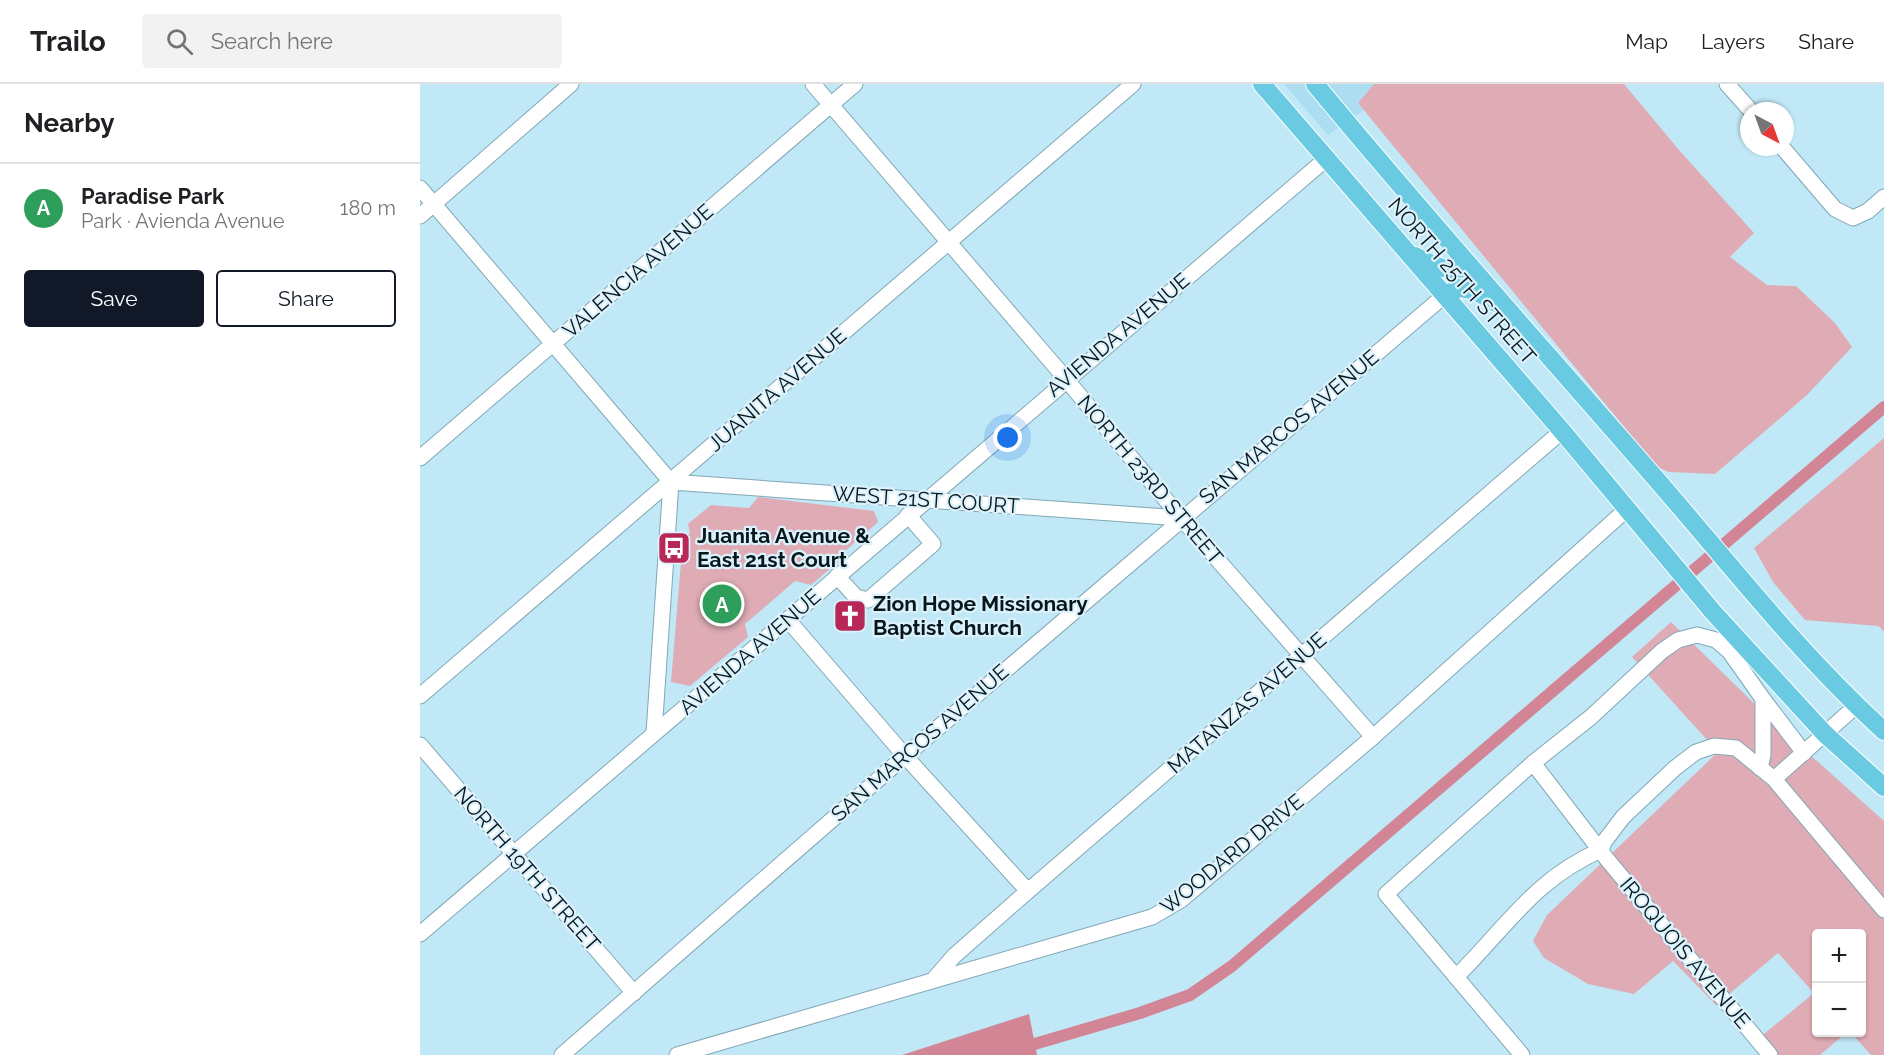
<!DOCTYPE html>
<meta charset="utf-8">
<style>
:root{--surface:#fff;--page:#f2f2f2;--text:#202124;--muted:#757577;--line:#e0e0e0;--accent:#111827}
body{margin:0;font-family:Raleway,sans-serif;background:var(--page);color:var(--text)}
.controls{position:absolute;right:18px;bottom:18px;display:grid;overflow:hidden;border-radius:6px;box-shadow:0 2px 4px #0004}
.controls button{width:54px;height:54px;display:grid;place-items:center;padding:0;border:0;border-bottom:2px solid var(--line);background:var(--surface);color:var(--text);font:30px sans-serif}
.compass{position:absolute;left:1320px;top:18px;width:54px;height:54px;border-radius:50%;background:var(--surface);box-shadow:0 2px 4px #0004;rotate:139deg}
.you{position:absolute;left:588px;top:354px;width:21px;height:21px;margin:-15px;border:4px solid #fff;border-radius:50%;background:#1a73e8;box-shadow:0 0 0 9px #1a73e833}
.badge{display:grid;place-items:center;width:39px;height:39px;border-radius:50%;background:var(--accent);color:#fff;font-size:20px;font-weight:700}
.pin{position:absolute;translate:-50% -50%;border:3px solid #fff;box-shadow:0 2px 6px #0006}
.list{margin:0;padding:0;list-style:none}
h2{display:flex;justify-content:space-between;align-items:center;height:78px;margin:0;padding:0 24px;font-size:26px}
h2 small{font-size:20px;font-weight:400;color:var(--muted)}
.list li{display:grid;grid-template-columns:39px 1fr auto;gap:18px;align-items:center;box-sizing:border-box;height:90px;padding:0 24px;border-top:2px solid var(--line)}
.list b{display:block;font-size:22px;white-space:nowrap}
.list p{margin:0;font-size:20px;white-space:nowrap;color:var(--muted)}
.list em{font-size:20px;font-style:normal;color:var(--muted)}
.actions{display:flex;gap:12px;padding:18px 24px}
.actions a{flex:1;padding:14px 0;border:2px solid var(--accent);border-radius:6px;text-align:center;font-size:21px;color:var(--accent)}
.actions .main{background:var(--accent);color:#fff}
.icon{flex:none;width:33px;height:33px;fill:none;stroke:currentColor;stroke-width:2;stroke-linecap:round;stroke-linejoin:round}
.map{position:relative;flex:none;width:1464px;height:971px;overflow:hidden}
header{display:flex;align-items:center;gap:36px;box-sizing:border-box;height:84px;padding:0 30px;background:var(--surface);border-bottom:2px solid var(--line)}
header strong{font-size:28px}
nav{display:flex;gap:33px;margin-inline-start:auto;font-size:21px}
.search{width:420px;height:54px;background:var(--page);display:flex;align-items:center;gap:15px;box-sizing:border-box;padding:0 21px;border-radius:6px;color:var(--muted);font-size:22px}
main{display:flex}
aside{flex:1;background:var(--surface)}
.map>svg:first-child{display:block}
</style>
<header>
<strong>Trailo</strong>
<div class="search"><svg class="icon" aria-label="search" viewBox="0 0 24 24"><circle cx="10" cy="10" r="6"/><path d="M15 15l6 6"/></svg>Search here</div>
<nav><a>Map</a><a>Layers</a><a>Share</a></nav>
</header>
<main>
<aside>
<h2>Nearby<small></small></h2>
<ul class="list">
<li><span class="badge" style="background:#2e9e5b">A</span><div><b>Paradise Park</b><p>Park · Avienda Avenue</p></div><em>180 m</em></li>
</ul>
<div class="actions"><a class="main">Save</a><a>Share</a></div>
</aside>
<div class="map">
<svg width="1464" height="971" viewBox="0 0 1464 971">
<rect width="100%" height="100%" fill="#c1e8f7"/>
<g fill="#adddf0">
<path d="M864,0H887L921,42L908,51Z"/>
<path d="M903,0H954L938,19L943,26L932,35Z"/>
</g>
<g fill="#dfacb5">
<path d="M954,0H1204L1259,66L1334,149L1310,173L1347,201L1376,202L1415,239L1432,263L1387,311L1295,390L1249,388L1237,383L938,19Z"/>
<path d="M1464,354V547L1458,542L1385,536L1353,498L1334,464Z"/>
<path d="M338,413L454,427L458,438L424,468L425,472L391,501L375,497L325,540L328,553L270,602L251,598L263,454L270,449L268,440L291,421L329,424Z"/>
<path d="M1251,538L1350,635L1464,737V971H1451L1431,949L1442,948V850H1396V948L1426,949L1400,971H1344L1333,959L1394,909L1358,869L1296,921L1253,877L1214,910L1168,900L1124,874L1113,857L1127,831L1298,668L1212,573Z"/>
</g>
<path fill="#d28595" d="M609,930L617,971H482Z"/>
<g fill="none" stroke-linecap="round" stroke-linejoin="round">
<path stroke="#d28595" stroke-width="12" d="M577,971L720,929L770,911L812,882L1464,323"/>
<g stroke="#81a7b5" stroke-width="17">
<g id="minor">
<path d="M393,0L646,295L761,434L953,653"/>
<path d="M1307,0L1331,27"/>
<path d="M1362,63L1415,125L1433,134L1448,127L1464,113"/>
<path d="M0,104L251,398"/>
<path d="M0,132L151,0"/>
<path d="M0,374L435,0"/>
<path d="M251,398L761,434"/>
<path d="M417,492L436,513L448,516L513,460L488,431"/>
<path d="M368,536L485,672L608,807"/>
<path d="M0,612L713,0"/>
<path d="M234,649L251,398"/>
<path d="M0,661L214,909"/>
<path d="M1113,679L1186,774L1350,971"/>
<path d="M1340,684L1343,671V615"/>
<path d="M1354,695L1436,622"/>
<path d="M1181,766L1184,758L1203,733L1255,684L1276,668L1294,662L1316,664L1354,695L1464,826"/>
<path d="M0,850L906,75"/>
<path d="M1036,893C1085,845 1114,795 1181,766"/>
<path d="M514,895L534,872L608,807L1142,347"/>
<path d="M142,971L485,672L1025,211"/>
<path d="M257,971L732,833L761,816L953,653L1207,425"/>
<path d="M1102,971L966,810L1113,679L1171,633L1242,567L1258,556L1277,551L1296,556L1309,567L1343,615L1384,669"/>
</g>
</g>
<g stroke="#fff" stroke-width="20">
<g id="major">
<path d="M842,0L1142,347L1293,528L1405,650L1464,703"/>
<path d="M895,0C1004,132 1118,259 1230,388C1307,476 1378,569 1464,647"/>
<path d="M995,172C1011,180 1032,192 1049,181"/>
<path d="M1025,211L1039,204L1055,207L1076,219"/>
</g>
</g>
<use href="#minor" stroke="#fff" stroke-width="15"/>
<use href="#major" stroke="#6acae2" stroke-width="18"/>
</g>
<defs>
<g id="bus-square" transform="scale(1.725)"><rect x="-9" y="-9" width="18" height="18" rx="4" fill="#b72858" stroke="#dbf2fc"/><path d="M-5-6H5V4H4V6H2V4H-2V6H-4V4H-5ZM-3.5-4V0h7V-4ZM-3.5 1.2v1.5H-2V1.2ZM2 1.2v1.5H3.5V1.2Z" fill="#fff"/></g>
<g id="church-square" transform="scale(1.725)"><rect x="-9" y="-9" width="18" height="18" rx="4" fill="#b72858" stroke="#dbf2fc"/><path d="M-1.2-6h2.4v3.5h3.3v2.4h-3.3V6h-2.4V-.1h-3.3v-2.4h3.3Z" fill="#fff"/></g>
</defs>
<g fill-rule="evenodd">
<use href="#bus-square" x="254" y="464"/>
<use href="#church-square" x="430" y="532"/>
</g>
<g text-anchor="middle" stroke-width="4.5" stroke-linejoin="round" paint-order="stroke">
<g font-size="21" fill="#08171c" stroke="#dbf2fc">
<text transform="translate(218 187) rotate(-41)" y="7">VALENCIA AVENUE</text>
<text transform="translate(1042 197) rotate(49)" y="7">NORTH 25TH STREET</text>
<text transform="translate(698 251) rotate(-40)" y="7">AVIENDA AVENUE</text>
<text transform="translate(357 306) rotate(-41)" y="7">JUANITA AVENUE</text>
<text transform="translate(869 343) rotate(-40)" y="7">SAN MARCOS AVENUE</text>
<text transform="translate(730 396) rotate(50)" y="7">NORTH 23RD STREET</text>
<text transform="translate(506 416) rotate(4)" y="7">WEST 21ST COURT</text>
<text transform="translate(330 568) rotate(-41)" y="7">AVIENDA AVENUE</text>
<text transform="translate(827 619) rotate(-41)" y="7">MATANZAS AVENUE</text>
<text transform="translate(500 659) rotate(-41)" y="7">SAN MARCOS AVENUE</text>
<text transform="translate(812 770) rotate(-39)" y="7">WOODARD DRIVE</text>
<text transform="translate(107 785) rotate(49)" y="7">NORTH 19TH STREET</text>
<text transform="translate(1265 869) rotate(50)" y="7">IROQUOIS AVENUE</text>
</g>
<g font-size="21" font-weight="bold" fill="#08171c" stroke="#dbf2fc" text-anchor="start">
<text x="277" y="459">Juanita Avenue &amp;<tspan x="277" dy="24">East 21st Court</tspan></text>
<text x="453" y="527">Zion Hope Missionary<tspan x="453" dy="24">Baptist Church</tspan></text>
</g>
</g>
</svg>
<div class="controls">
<button>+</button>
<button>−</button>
</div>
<svg class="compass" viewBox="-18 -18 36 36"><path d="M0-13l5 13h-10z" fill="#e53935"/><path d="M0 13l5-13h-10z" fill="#757577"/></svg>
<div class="you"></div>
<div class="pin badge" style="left:302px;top:520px;background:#2e9e5b">A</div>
</div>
</main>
